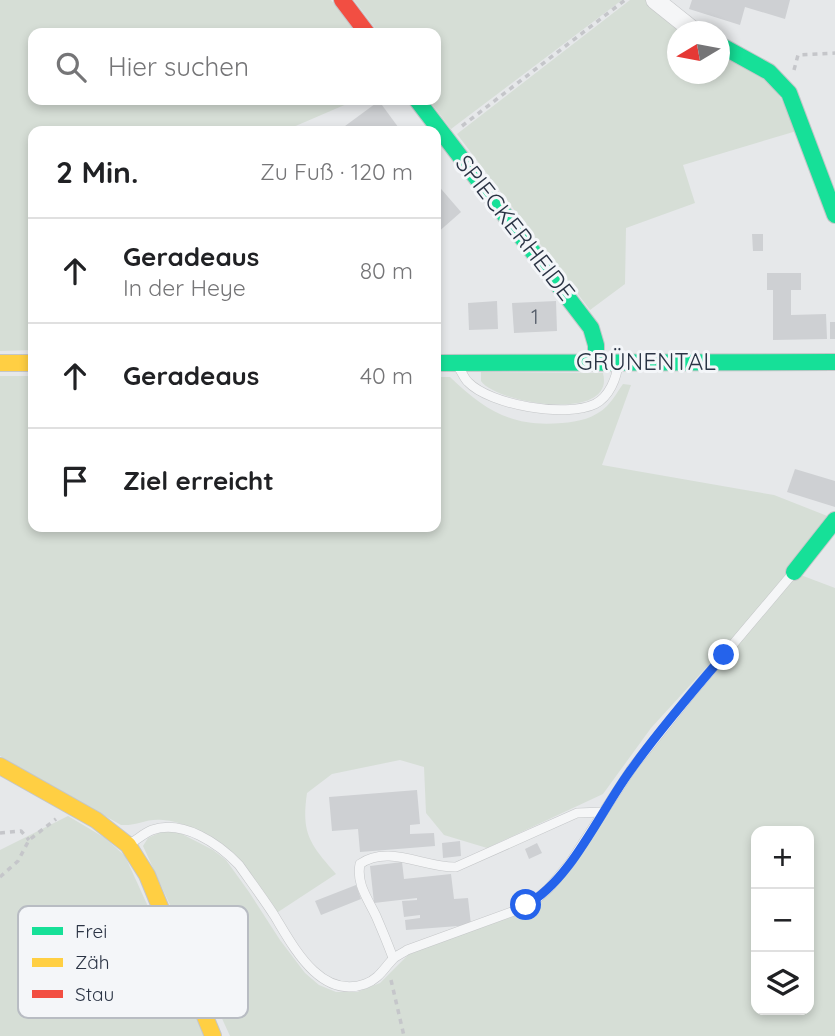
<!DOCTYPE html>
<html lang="de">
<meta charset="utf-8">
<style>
:root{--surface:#fff;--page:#f6f6f6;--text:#202124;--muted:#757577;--line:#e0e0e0}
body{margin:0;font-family:Quicksand,sans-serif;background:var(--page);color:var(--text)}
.controls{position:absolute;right:21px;bottom:21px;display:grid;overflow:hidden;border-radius:14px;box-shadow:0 4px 10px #0003}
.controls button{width:63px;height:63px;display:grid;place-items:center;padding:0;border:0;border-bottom:2px solid var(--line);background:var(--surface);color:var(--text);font:35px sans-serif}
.compass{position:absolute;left:667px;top:21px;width:63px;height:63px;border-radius:50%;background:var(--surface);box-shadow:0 4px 10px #0003;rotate:260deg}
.stop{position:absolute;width:21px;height:21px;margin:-16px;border:5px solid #2563eb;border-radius:50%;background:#fff}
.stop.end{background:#2563eb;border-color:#fff;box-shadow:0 2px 7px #0008}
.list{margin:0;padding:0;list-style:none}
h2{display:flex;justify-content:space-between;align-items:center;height:91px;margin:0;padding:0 28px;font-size:30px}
h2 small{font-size:23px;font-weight:400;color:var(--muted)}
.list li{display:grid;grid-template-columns:46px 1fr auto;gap:21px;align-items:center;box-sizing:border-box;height:105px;padding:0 28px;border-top:2px solid var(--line)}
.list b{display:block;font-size:26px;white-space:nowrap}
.list p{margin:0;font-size:23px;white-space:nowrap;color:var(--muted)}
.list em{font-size:23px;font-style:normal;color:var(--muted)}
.icon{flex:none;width:38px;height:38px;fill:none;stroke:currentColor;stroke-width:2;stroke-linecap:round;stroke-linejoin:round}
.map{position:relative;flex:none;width:835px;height:1036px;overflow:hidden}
.search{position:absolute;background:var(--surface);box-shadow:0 4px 10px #0003;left:28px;top:28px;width:413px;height:77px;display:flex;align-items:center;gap:18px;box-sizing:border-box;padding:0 24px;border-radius:14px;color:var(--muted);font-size:26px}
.panel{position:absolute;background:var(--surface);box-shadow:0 4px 10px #0003;left:28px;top:126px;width:413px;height:406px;border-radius:14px}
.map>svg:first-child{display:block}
</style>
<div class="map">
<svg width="835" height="1036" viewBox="0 0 835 1036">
<rect width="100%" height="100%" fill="#e6e8ea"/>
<g fill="#d6ded6" fill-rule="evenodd">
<path d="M0,0H331L356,33H33V100H356L284,131H33V350L0,351Z"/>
<path d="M354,0H622L451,129L429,100H436V33H379Z"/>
<path d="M630,0H648L682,31L678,32V74H720V52L770,81L800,130L683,165L695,203L626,228L625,284L590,310L457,134Z"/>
<path d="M481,372L603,373C616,423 497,404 481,381Z"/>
<path d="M0,376H33V527H436V377H450C484,410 513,428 562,423C578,422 595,418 607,406C613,400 618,391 623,384L631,385L602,465L774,495L835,519L756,613L651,728L603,794L487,848L444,835L426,813L424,767L400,760L332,774L307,793C301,834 310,844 336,874L275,914C253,878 209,823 163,820C146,818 138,826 121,825L0,756Z"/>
<path d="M798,574L835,588V1036H230L143,846L148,838L161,832H178L213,850L226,860L249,892L280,940L305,973L319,985L336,992H357L380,983L410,953L542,899L636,769L695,695ZM756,831H809V1010H756Z"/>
<path d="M68,816L105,838L125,856L207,1036H0V850Z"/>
</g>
<g fill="#ced0d3">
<path d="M692,0H790L785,19L745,7L740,25L689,9Z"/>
<path d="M379,101L401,131H342L341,129Z"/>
<path d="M436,183L461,212L436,234Z"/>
<path d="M752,234H763V251H753Z"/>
<path d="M767,273H801V290H791V315L826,314L827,339L773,340V290H767Z"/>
<path d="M440,291L441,313H436V292Z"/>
<path d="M497,301L498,329L469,330L468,303Z"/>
<path d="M556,301L557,331L514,333L512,303Z"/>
<rect x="830" y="322" width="5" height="17"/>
<path d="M795,469L835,481V507L787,492Z"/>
<path d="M417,790L420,824L410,825V834L434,833L435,846L360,852L358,829L332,831L329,797Z"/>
<path d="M460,841L461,856L443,858L442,843Z"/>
<path d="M537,843L542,853L529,859L525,849Z"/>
<path d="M402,862L404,879L451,874L454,899L468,898L471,925L406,930L405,920L420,918V915L404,917L402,901L417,900V898L374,903L370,866Z"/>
<path d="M356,885L361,899L321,915L315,901Z"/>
</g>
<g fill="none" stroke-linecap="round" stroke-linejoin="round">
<g stroke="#c4c6c8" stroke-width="10">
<g id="lane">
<path d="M459,368C462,372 464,378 468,382C490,405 566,418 595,404C609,397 617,378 618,363"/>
<path d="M129,844C137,840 144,833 152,830C183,819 219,844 239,865C251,882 263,898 274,915C293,946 320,1000 365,984C379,979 384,968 393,959C397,955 403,953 407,950L514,911L538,898L550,887L570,863L632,768L691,694L794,572"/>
<path d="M393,958C388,944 382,930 376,916C368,899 356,884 360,864C388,844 425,868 456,867L577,813L603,812"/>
</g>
</g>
<g stroke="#c4c6c8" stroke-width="19">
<path id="street" d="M655,0L695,32"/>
</g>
<g stroke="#c4c6c8" stroke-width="18">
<g id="fast">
<path d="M720,45L769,72L789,93L835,215"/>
<path d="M417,100L591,328L596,345V362"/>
<path d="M436,363L835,362"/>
<path d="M794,572L835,520"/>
</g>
</g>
<g stroke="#c4c6c8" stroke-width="18">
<g id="slow">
<path d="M0,363H33"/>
<path d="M0,766L96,820L128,845L147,875L213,1036"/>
</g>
</g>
<g stroke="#c4c6c8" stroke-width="18">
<path id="jam" d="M342,0L367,33"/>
</g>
<g stroke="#c5c6ca" stroke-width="3.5" stroke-dasharray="5 5" stroke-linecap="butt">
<path d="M794,70L798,55L835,53"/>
<path d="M462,126L625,0"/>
<path d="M0,833L21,831L29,840"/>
<path d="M0,877L18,861L29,840L56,819"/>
<path d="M391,980L404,1036"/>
</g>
<use href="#lane" stroke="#f5f6f7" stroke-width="9"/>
<use href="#street" stroke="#f5f6f7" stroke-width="18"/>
<use href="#fast" stroke="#16e098" stroke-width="16"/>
<use href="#slow" stroke="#ffcf43" stroke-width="16"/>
<use href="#jam" stroke="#f24e42" stroke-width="16"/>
</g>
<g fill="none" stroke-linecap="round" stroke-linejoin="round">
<path stroke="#2563eb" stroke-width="9" d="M526,905C572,880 601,809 633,767C661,728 693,691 724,655"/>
</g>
<g text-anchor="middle" stroke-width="6" stroke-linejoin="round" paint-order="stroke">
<g font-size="21" fill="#545c69">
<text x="535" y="324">1</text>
</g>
<g font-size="24" fill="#2b3445" stroke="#f4f6f9">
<text transform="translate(515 228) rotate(52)" y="8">SPIECKERHEIDE</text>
<text x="646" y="370">GRÜNENTAL</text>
</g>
</g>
<rect x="18" y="906" width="230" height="112" rx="10" fill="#f4f6f9" stroke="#b8bcc3" stroke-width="2"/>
<rect x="32" y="927" width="31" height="8" fill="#16e098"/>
<rect x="32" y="958" width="31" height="9" fill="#ffcf43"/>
<rect x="32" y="990" width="31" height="8" fill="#f24e42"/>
<g font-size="19" fill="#2b3445">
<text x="75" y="938">Frei</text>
<text x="75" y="969">Zäh</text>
<text x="75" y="1001">Stau</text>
</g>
</svg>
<div class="controls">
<button>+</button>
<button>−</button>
<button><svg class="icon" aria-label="layers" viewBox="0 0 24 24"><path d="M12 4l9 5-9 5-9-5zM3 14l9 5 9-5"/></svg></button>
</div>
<svg class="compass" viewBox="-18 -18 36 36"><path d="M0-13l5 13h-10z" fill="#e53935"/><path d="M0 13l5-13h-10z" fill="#757577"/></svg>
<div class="stop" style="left:526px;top:905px"></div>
<div class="stop end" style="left:724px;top:655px"></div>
<div class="search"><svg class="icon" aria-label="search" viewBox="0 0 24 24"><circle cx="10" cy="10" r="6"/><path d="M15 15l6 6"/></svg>Hier suchen</div>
<section class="panel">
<h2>2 Min.<small>Zu Fuß · 120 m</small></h2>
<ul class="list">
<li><svg class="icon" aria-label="ahead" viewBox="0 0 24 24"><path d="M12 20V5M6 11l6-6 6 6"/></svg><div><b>Geradeaus</b><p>In der Heye</p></div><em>80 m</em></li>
<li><svg class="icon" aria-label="ahead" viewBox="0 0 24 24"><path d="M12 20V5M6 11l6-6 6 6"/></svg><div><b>Geradeaus</b></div><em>40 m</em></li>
<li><svg class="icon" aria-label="arrive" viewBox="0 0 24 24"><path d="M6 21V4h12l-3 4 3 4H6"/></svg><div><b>Ziel erreicht</b></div></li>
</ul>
</section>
</div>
